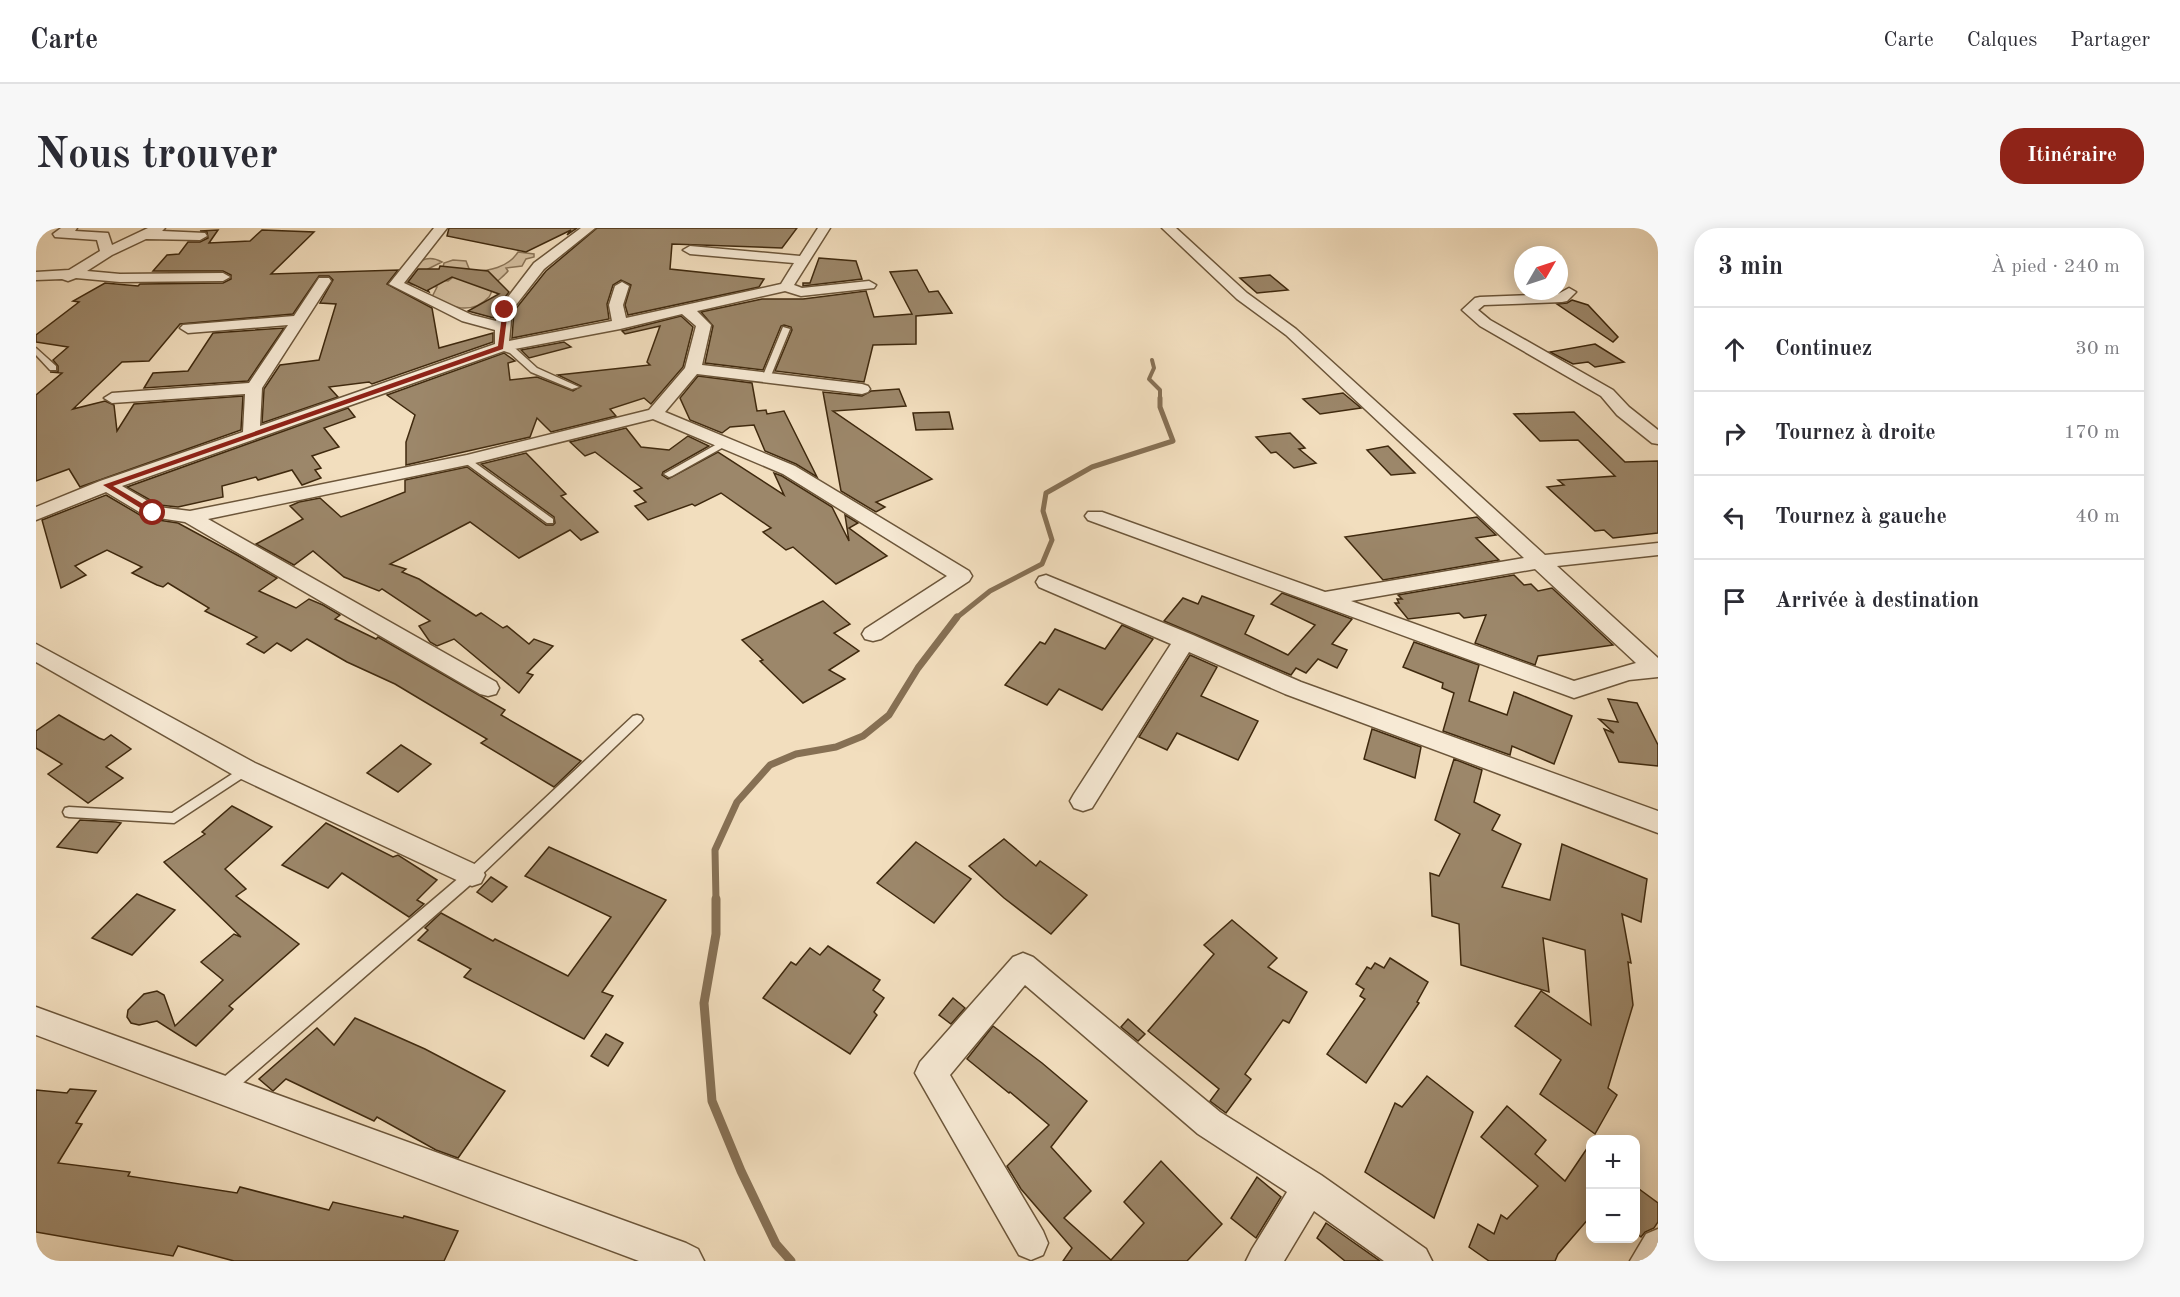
<!DOCTYPE html>
<html lang="fr">
<meta charset="utf-8">
<style>
:root{--surface:#fff;--page:#f7f7f7;--text:#2b2b33;--muted:#7c7c81;--line:#e1e1e2;--accent:#8f2418}
body{margin:0;font-family:"Old Standard TT",serif;background:var(--page);color:var(--text)}
.controls{position:absolute;right:18px;bottom:18px;display:grid;overflow:hidden;border-radius:12px;box-shadow:0 3px 15px #0003}
.controls button{width:54px;height:54px;display:grid;place-items:center;padding:0;border:0;border-bottom:2px solid var(--line);background:var(--surface);color:var(--text);font:30px sans-serif}
.compass{position:absolute;left:1478px;top:18px;width:54px;height:54px;border-radius:50%;background:var(--surface);box-shadow:0 3px 15px #0003;rotate:51deg}
.stop{position:absolute;width:18px;height:18px;margin:-14px;border:4px solid #8f2418;border-radius:50%;background:#fff}
.stop.end{background:#8f2418;border-color:#fff;box-shadow:0 2px 6px #0008}
.list{margin:0;padding:0;list-style:none}
h2{display:flex;justify-content:space-between;align-items:center;height:78px;margin:0;padding:0 24px;font-size:26px}
h2 small{font-size:20px;font-weight:400;color:var(--muted)}
.list li{display:grid;grid-template-columns:39px 1fr auto;gap:18px;align-items:center;box-sizing:border-box;height:84px;padding:0 24px;border-top:2px solid var(--line)}
.list b{display:block;font-size:22px;white-space:nowrap}
.list em{font-size:20px;font-style:normal;color:var(--muted)}
.icon{flex:none;width:33px;height:33px;fill:none;stroke:currentColor;stroke-width:2;stroke-linecap:round;stroke-linejoin:round}
.map{position:relative;flex:none;width:1622px;height:1033px;overflow:hidden;border-radius:24px}
header{display:flex;align-items:center;gap:36px;box-sizing:border-box;height:84px;padding:0 30px;background:var(--surface);border-bottom:2px solid var(--line)}
header strong{font-size:28px}
nav{display:flex;gap:33px;margin-inline-start:auto;font-size:21px}
.intro{display:flex;align-items:center;justify-content:space-between;box-sizing:border-box;height:144px;padding:0 36px}
h1{margin:0;font-size:42px}
.button{padding:15px 27px;border-radius:24px;background:var(--accent);color:#fff;font-size:21px;font-weight:700}
main{display:flex;gap:36px;padding:0 36px}
aside{flex:1;background:var(--surface);border-radius:24px;box-shadow:0 3px 15px #0003}
.map>svg:first-child{display:block}
</style>
<header>
<strong>Carte</strong>
<nav><a>Carte</a><a>Calques</a><a>Partager</a></nav>
</header>
<div class="intro"><h1>Nous trouver</h1><a class="button">Itinéraire</a></div>
<main>
<div class="map">
<svg width="1622" height="1033" viewBox="0 0 1622 1033">
<rect width="100%" height="100%" fill="#f2debe"/>
<filter id="stains"><feTurbulence type="fractalNoise" baseFrequency=".00333" numOctaves="4"/><feColorMatrix values="0 0 0 0 .2 0 0 0 0 .09 0 0 0 0 .02 0 0 0 .5 -.17"/></filter>
<radialGradient id="worn" r=".72"><stop offset=".6" stop-color="#630" stop-opacity="0"/><stop offset="1" stop-color="#630" stop-opacity=".3"/></radialGradient>
<path fill="#d4bfa0" stroke="#8a7457" stroke-width="1.5" d="M482,24L498,26V29L490,31L486,38L470,40L472,43C468,48 462,52 458,57C456,60 456,65 453,69C435,88 415,79 396,69L401,59C390,56 383,58 372,56L368,50C379,37 388,24 406,34L392,41L395,51L412,53L420,47L407,39L408,35L417,32L430,33L434,43C452,44 473,39 482,24Z"/>
<g fill="none" stroke-linecap="round" stroke-linejoin="round">
<path stroke="#867054" stroke-width="4" d="M1116,132L1118,140L1113,151L1124,162V171"/>
<path stroke="#867054" stroke-width="5" d="M919,391L954,363L1006,336L1016,312L1007,283L1010,265L1056,239L1137,213L1124,179V170"/>
<path stroke="#867054" stroke-width="7" d="M680,672L679,622L701,574L734,537L760,526L800,519L827,508L853,487L882,440L921,389"/>
<path stroke="#867054" stroke-width="9" d="M680,671V706L668,775L676,873L705,943L740,1016L755,1033"/>
</g>
<g fill="#9c876a" stroke="#3f290e" stroke-width="1.5">
<path d="M413,0H541L531,7L535,2L490,24L411,8Z"/>
<path d="M561,0H761L746,20L636,16L634,41L728,51L723,59L592,87L589,77L595,57L585,52L577,57L571,76L573,91L476,110L478,83L510,43Z"/>
<path d="M182,2L173,15L214,13L226,2L278,4L235,46L362,42L351,56L396,80L403,120L457,105V114L336,156L333,154L293,159L302,169L226,195L228,161L244,137L283,132L300,76L284,75L297,52L293,48H283L257,86L144,96L113,133L86,134L37,181L69,173L78,177L81,203L98,176L207,168L205,202L44,259L33,241L0,253V167L26,145L14,144H22V138L17,132L32,119L0,114V107L43,74L37,73L69,55L102,58L104,56L187,55L195,51V47L187,43H117L131,27L143,26L152,14H164L172,10L171,4L164,3Z"/>
<path d="M783,30L820,33L826,51L767,58V55H774Z"/>
<path d="M404,38L452,43L473,64L460,81L458,90L432,83L463,66L416,49L392,62L393,64L372,54L382,41H403Z"/>
<path d="M881,42L893,64L902,63L916,85L880,88V116L837,117L828,154L739,143L756,102L755,99L748,97L745,98L727,142L669,135L677,98L665,84L726,71H767L830,63L838,89L876,86L854,44Z"/>
<path d="M1234,47L1252,62L1221,65L1204,50Z"/>
<path d="M1536,72L1552,77L1582,109L1577,114L1521,76L1531,75Z"/>
<path d="M645,88L657,99L647,139L615,176L608,170L574,181L580,188L515,204L501,190L494,209L370,237V214L379,187L351,167L468,125L479,133L472,135L474,152L501,149L537,163L545,158L522,147L614,137L611,134L624,98L589,106L586,103Z"/>
<path d="M248,100L212,153L108,160L117,145L152,143L177,105Z"/>
<path d="M528,114L535,119L493,130L485,122Z"/>
<path d="M1559,116L1588,134L1559,139L1552,134L1537,136L1514,124Z"/>
<path d="M662,148L716,155L721,183L730,182L731,186L748,183L781,249L760,236L729,223L718,197L694,199L686,205L654,192L644,170Z"/>
<path d="M863,161L870,178L797,183L896,251L840,274L849,279L840,284L805,263L787,164L826,168L835,163Z"/>
<path d="M1307,165L1325,180L1284,186L1267,171Z"/>
<path d="M312,180L319,189L288,200L303,219L276,228L285,240L279,242L285,250L266,257L256,242L222,252L220,249L186,258L187,269L142,279L123,277L91,259Z"/>
<path d="M913,184L917,201L880,202L877,185Z"/>
<path d="M1538,184L1589,234L1622,233V305L1577,310L1568,302L1559,303L1511,259L1528,257L1522,252L1579,248L1542,212L1504,213L1478,186Z"/>
<path d="M590,200L605,219L633,222L652,208L673,218L627,244L626,247L632,251L682,224L748,267L738,245L746,248L796,279L813,313L809,287L822,295L813,300L851,328L800,356L757,319L750,322L727,304L735,300L685,265L659,278L656,276L612,292L599,278L610,274L598,263L606,260L559,224L549,228L534,214Z"/>
<path d="M1254,205L1269,220L1263,221L1280,235L1258,240L1240,224L1235,225L1220,209Z"/>
<path d="M1352,218L1379,245L1355,247L1331,222Z"/>
<path d="M490,225L530,266L525,268L562,304L545,312L534,302L483,330L434,294L354,336L370,341L366,344L383,351L440,388L445,385L467,400L471,398L493,416L498,411L517,418L491,445L497,447L483,465L418,411L401,418L394,414L383,398L394,393L346,361L343,363L308,349L277,323L258,337L220,316L267,291L254,278L263,274L284,270L305,289L369,264V252L431,239L510,297H517L519,295L518,289L445,236Z"/>
<path d="M70,267L109,290L142,295L201,327L241,350L223,363L260,380L273,371L287,377L304,387L299,391L340,411L342,409L469,482L465,487L545,533L518,559L445,515L451,511L359,456L311,434L271,411L255,423L241,415L228,425L211,416L221,409L169,383L173,380L132,355L127,359L121,357L96,345L106,339L71,322L39,338L50,347L25,360L6,292Z"/>
<path d="M1441,289L1460,307L1440,310L1463,332L1347,352L1309,309Z"/>
<path d="M1478,347L1488,357L1495,356L1502,363L1516,360L1577,417L1502,428L1499,437L1439,415L1450,387L1428,390L1423,385L1372,391L1359,375H1363L1361,371H1366L1362,367Z"/>
<path d="M1246,365L1316,391L1296,416L1311,422L1301,440L1282,431L1270,445L1260,440L1255,447L1128,393L1147,370L1162,376L1166,368L1218,388L1209,406L1252,427L1279,397L1235,376Z"/>
<path d="M787,373L814,396L798,405L823,423L793,442L809,451L767,475L724,433L727,432L706,412Z"/>
<path d="M1086,397L1117,411L1066,482L1023,461L1011,477L969,457L1004,414L1009,416L1019,401L1069,421Z"/>
<path d="M1378,414L1443,437L1433,473L1471,487L1478,464L1536,488L1518,536L1476,518L1474,527L1407,503L1418,465L1406,460L1407,455L1367,439Z"/>
<path d="M1154,427L1181,439L1165,468L1222,493L1202,532L1141,505L1131,522L1103,509Z"/>
<path d="M1572,471L1601,475L1622,517V538L1583,534L1568,501L1578,505L1563,491L1582,494Z"/>
<path d="M23,487L63,510L68,512L75,507L95,521L70,539L87,550L52,575L12,546L26,536L0,520V503Z"/>
<path d="M1336,501L1385,519L1379,550L1328,531Z"/>
<path d="M365,517L395,536L362,564L331,545Z"/>
<path d="M1418,531L1446,542L1438,574L1464,587L1456,602L1485,616L1466,659L1514,672L1526,616L1611,651L1605,694L1586,686L1595,735L1592,734L1597,777L1572,860L1581,867L1559,906L1504,866L1525,832L1479,798L1505,763L1555,797L1549,722L1507,710L1513,764L1425,737L1423,696L1396,688L1394,645L1403,648L1424,606L1399,592Z"/>
<path d="M196,578L236,599L189,641L210,661L200,668L263,716L193,778L197,781L160,818L121,793L103,797L95,795L91,789L92,782L108,766L121,763L128,767L139,798L187,752L165,734L198,706L205,709L128,634L169,606L166,604Z"/>
<path d="M44,592L80,594L85,595L61,625L21,619Z"/>
<path d="M290,595L357,629L362,627L401,652L381,672L388,676L373,689L306,645L292,660L246,637Z"/>
<path d="M968,611L1000,638L1004,633L1051,667L1015,706L968,670L933,638Z"/>
<path d="M880,614L935,651L898,695L841,655Z"/>
<path d="M513,619L630,672L566,764L577,768L548,811L428,749L435,741L382,712L392,702L389,700L405,685L457,713L459,711L532,748L575,689L489,648Z"/>
<path d="M455,649L471,659L456,674L441,664Z"/>
<path d="M101,666L139,682L96,727L56,710Z"/>
<path d="M1196,692L1241,730L1232,739L1271,764L1253,795L1247,792L1209,846L1215,851L1190,885L1174,873L1183,861L1112,803L1178,726L1168,717Z"/>
<path d="M792,718L844,752L837,762L848,770L838,784L841,787L814,826L727,770L755,734L760,737L774,720L784,727Z"/>
<path d="M1354,730L1392,754L1381,774L1383,775L1330,855L1291,826L1329,771L1324,768L1328,761L1320,756L1331,739L1335,741L1339,735L1348,740Z"/>
<path d="M917,770L929,780L915,796L903,787Z"/>
<path d="M319,790L389,821L469,863L422,930L400,922L341,889L338,893L250,851L237,863L223,851L281,800L298,817Z"/>
<path d="M1092,791L1109,806L1102,813L1085,799Z"/>
<path d="M957,798L1006,835L1051,873L1015,919L1055,963L1028,990L1075,1032L1108,995L1088,974L1125,933L1186,996L1151,1033H1027L1036,1020L985,961L971,938L1013,897L974,864L973,865L931,831Z"/>
<path d="M570,806L587,815L572,838L555,828Z"/>
<path d="M1391,848L1437,884L1398,990L1329,944L1359,875L1366,879Z"/>
<path d="M34,861L60,863L40,895L46,896L22,935L94,944L92,948L201,965L204,959L293,982L297,974L367,990L368,988L422,1003L408,1033H198L142,1018L137,1028L0,1004V862L31,865Z"/>
<path d="M1471,878L1510,912L1499,926L1529,953L1554,916V989L1522,1026L1519,1033H1453L1433,1019L1442,996L1458,1006L1465,987L1471,991L1502,958L1445,909Z"/>
<path d="M1221,949L1245,969L1220,1010L1195,990Z"/>
<path d="M1599,958L1622,975V994L1618,1000L1609,1004L1605,1009L1599,1004Z"/>
<path d="M1290,995L1344,1033H1309L1281,1010Z"/>
</g>
<g fill="none" stroke-linecap="round" stroke-linejoin="round">
<g stroke="#6c563a" stroke-width="3">
<g id="lane">
<path d="M747,99L754,101L734,150L727,152L726,150Z"/>
<path d="M462,117L480,121L501,140L543,159L536,161L495,144L474,125L462,121Z"/>
<path d="M0,120L20,138V142H14L0,127Z"/>
<path d="M690,211L693,212V216L636,248L633,249L628,246Z"/>
<path d="M431,229L517,291V295H511L428,234L427,232Z"/>
<path d="M601,487L605,488L607,491L605,494L441,651L193,867L187,869L181,867L179,861L181,855L431,643L597,488Z"/>
<path d="M210,537L214,539L216,542L214,545L138,595L33,589L29,588L27,584L29,580L33,579L136,585Z"/>
</g>
</g>
<g stroke="#6c563a" stroke-width="3">
<g id="street">
<path d="M25,0H41L39,3L72,5L76,17L112,0H129L126,3L169,5L171,8L164,12L110,11L76,27L51,43L84,46L187,45L194,49L187,53L84,54L40,50L32,53L26,51L0,52V44L33,42L64,23L61,12L19,9L17,6Z"/>
<path d="M398,0H411L368,55L436,87L460,93L462,82L498,35L545,0H559L508,41L476,82L473,113L576,93L573,77L579,58L586,54L593,58L587,77L590,90L745,56L758,35L654,26L647,22L654,18L764,28L782,0H794L758,57L766,60L833,53L840,57L838,60L765,68L749,63L661,83L675,97L666,137L826,156L832,158L834,161L832,164L826,166L661,146L629,184L759,238L933,343L936,348L933,353L845,411L837,413L829,411L826,406L829,401L911,348L747,246L617,191L431,237L172,291L460,454L463,460L460,466L452,468L444,466L149,294L110,288L70,264L0,292V279L64,253L207,204L209,166L76,175L68,170L76,165L213,155L252,97L152,105L144,100L147,97L258,88L283,50H293L295,53L226,160L224,198L459,116V102L426,93L353,56ZM646,86L660,98L649,140L613,182L431,227L154,283L122,279L86,258L468,123L584,101Z"/>
<path d="M1126,0H1140L1211,65L1260,101L1509,327L1622,315V327L1521,338L1622,430V449L1593,452L1538,470L1052,292L1049,288L1052,284H1066L1289,364L1488,330L1250,107L1201,71ZM1499,341L1600,435L1538,453L1315,373Z"/>
<path d="M1533,60L1540,64L1531,73L1526,74L1448,77L1442,82L1454,92L1577,162L1593,179L1622,202V216L1616,215L1581,187L1565,168L1444,98L1426,82L1439,70L1444,69L1522,66Z"/>
<path d="M1010,347L1157,407L1265,454L1622,583V605L1249,466L1153,424L1056,580L1047,583L1038,580L1034,573L1038,566L1135,416L1003,359L1000,354L1003,349Z"/>
<path d="M0,416L219,535L445,639L449,647L445,655L436,658L427,655L201,549L0,434Z"/>
<path d="M987,725L997,729L1184,884L1285,947L1390,1021L1396,1033H1348L1278,983L1248,1033H1210L1216,1021L1251,964L1162,906L989,757L914,847L1007,1003L1012,1015L1007,1027L995,1032L983,1027L879,845L884,834L977,729Z"/>
<path d="M0,779L650,1015L662,1021L668,1033H603L0,807Z"/>
<path d="M1622,1001V1033H1594L1610,1006Z"/>
</g>
</g>
<use href="#lane" fill="#f7ead5" fill-rule="evenodd"/>
<use href="#street" fill="#f7ead5" fill-rule="evenodd"/>
</g>
<path fill="#8f2418" d="M467,80L472,82L467,121L77,258L119,283V286H114L67,257L462,118Z"/>
<rect width="100%" height="100%" filter="url(#stains)"/>
<rect width="100%" height="100%" fill="url(#worn)"/>
</svg>
<div class="controls">
<button>+</button>
<button>−</button>
</div>
<svg class="compass" viewBox="-18 -18 36 36"><path d="M0-13l5 13h-10z" fill="#e53935"/><path d="M0 13l5-13h-10z" fill="#7c7c81"/></svg>
<div class="stop" style="left:117px;top:285px"></div>
<div class="stop end" style="left:469px;top:82px"></div>
</div>
<aside>
<h2>3 min<small>À pied · 240 m</small></h2>
<ul class="list">
<li><svg class="icon" aria-label="ahead" viewBox="0 0 24 24"><path d="M12 20V5M6 11l6-6 6 6"/></svg><div><b>Continuez</b></div><em>30 m</em></li>
<li><svg class="icon" aria-label="right" viewBox="0 0 24 24"><path d="M7 20v-9h11M14 6l5 5-5 5"/></svg><div><b>Tournez à droite</b></div><em>170 m</em></li>
<li><svg class="icon" aria-label="left" viewBox="0 0 24 24"><path d="M17 20v-9H6M10 6l-5 5 5 5"/></svg><div><b>Tournez à gauche</b></div><em>40 m</em></li>
<li><svg class="icon" aria-label="arrive" viewBox="0 0 24 24"><path d="M6 21V4h12l-3 4 3 4H6"/></svg><div><b>Arrivée à destination</b></div></li>
</ul>
</aside>
</main>
